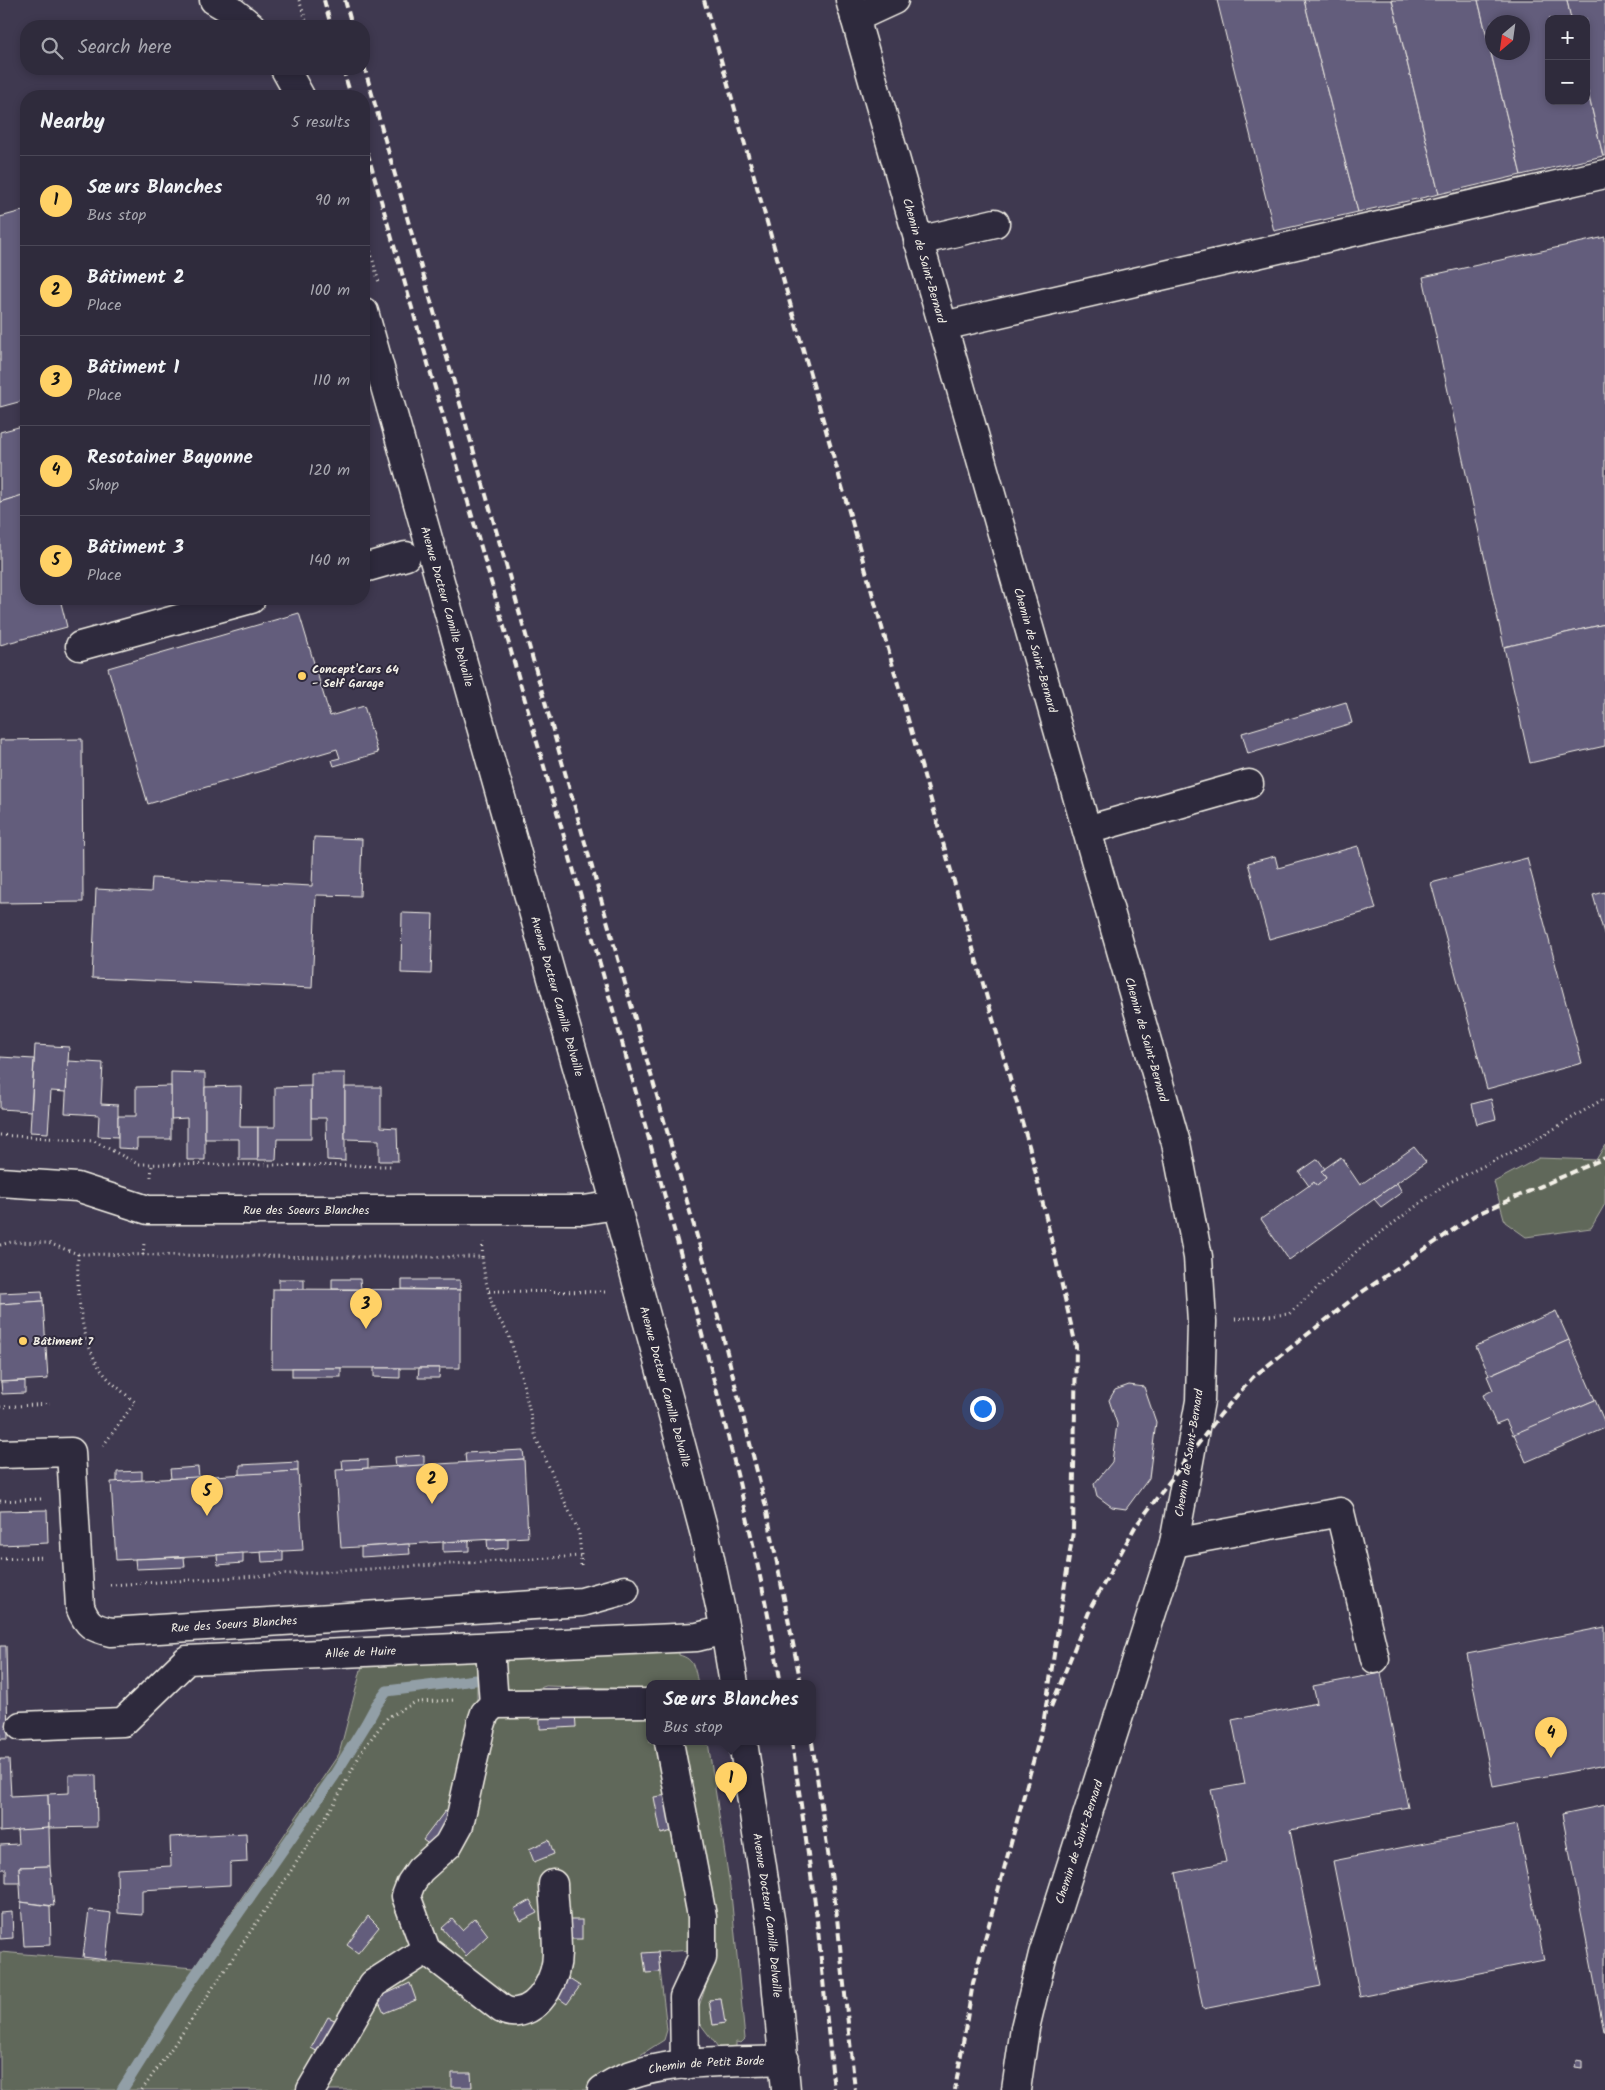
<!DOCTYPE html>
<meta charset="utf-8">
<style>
:root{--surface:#2f2b3c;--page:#3b3747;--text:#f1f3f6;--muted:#a7a7af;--line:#4a4756;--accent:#ffd166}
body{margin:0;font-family:Kalam,sans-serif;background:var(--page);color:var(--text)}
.controls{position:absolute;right:15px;top:15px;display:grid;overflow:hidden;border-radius:10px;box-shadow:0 2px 8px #0003}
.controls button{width:45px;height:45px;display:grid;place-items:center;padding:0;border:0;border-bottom:1px solid var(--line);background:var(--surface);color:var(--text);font:25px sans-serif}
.compass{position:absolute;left:1485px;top:15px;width:45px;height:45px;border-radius:50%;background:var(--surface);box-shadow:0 2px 8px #0003;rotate:209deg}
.you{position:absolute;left:982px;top:1408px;width:18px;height:18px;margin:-12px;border:4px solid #fff;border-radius:50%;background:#1a73e8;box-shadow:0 0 0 8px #1a73e833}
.badge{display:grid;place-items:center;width:32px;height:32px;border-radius:50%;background:var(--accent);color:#111;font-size:16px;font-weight:700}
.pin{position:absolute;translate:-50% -41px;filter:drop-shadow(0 1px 2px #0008)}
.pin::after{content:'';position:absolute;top:26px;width:18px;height:15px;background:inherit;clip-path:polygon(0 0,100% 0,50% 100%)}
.popup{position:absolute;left:646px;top:1680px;width:170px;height:65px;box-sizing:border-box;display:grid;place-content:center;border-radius:10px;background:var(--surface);filter:drop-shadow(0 1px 4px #0005);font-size:16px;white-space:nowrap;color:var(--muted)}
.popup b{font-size:19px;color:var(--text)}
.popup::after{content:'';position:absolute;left:50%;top:100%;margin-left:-10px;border:10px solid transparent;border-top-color:var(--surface)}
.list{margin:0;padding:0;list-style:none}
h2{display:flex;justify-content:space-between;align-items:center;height:65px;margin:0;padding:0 20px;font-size:21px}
h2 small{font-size:16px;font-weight:400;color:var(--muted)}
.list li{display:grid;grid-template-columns:32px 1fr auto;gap:15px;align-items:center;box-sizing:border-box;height:90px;padding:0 20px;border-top:1px solid var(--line)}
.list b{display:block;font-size:19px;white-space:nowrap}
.list p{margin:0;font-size:16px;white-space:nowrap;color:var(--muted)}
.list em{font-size:16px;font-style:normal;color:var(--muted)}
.icon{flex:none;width:28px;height:28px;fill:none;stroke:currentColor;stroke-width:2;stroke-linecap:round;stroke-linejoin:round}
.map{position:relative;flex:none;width:1605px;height:2090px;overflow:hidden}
.search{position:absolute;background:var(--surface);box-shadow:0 2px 8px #0003;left:20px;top:20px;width:350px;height:55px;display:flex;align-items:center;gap:12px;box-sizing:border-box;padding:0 18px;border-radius:20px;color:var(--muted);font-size:19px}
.panel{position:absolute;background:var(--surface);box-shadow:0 2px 8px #0003;left:20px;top:90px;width:350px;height:515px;border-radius:20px}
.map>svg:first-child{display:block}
</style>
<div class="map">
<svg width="1605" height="2090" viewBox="0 0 1605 2090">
<rect width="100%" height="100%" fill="#3f3950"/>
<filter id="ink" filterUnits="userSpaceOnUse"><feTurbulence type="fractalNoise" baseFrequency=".02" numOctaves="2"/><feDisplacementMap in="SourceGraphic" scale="10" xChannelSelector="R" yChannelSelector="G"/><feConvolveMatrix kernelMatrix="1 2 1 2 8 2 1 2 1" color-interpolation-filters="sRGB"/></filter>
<g filter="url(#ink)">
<g fill="#61675a" stroke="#aaaca1" fill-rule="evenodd">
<path d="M1605,1145V1204L1591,1228L1526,1237L1505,1222L1494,1182L1539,1158L1596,1160Z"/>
<path d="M679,1649V1655C695,1659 695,1670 698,1684H650V1693L614,1688L546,1686L518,1694L505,1689V1665L510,1658Z"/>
<path d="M468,1658L477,1661V1714L650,1716V1742H658L695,1950L658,1952L667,2030L664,2040L585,2090H0V1952L194,1968L339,1754L363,1662Z"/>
<path d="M677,1742H708L731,1894L745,2039L741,2043L736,2042V2050L721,2051L698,2021V2009L708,1980L712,1954ZM721,1999L724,2023L713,2025L709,2000Z"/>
</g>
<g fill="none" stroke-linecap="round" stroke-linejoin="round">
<path stroke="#929fa7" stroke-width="11" d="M122,2090L187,1987L334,1776L366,1724L377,1704L387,1691L475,1680"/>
</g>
<g fill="#635d7b" stroke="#f4f1e8" fill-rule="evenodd">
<path d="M1217,0H1304L1358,212L1274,231Z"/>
<path d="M1304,0H1392L1439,194L1358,212Z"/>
<path d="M1392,0H1478L1521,175L1439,194Z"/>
<path d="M1478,0H1567L1571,19H1549V101H1586V84L1603,156L1521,175ZM1492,22H1522V52H1492Z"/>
<path d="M1567,0H1605V156H1603L1586,84V19H1571Z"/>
<path d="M26,210V400L0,407V217Z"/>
<path d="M1605,237V624L1504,647L1423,277Z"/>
<path d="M26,425V494L0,502V432Z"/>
<path d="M26,494V599H60L67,627L0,645V502Z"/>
<path d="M299,613L330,716L364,706L378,753L334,766L332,760L340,758L337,749L148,804L108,668Z"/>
<path d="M1605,624V746L1530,763L1504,647Z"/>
<path d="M1346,702L1352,723L1248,754L1242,733Z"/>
<path d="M82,739L83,902L0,903V740Z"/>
<path d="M314,837L362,839L360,896L316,895L312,988L92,978L96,889L151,892L152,878L312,886Z"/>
<path d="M1358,846L1376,909L1269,939L1248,863L1275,856L1278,868Z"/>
<path d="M1527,858L1582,1063L1487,1089L1431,883Z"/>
<path d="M1605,892V937L1593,895Z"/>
<path d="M402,913L433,914L431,974L401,973Z"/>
<path d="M35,1045L69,1047L66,1092L51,1091L48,1133L30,1132Z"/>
<path d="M0,1057L34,1059L31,1111L0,1109Z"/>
<path d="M68,1061L103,1063L101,1104L118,1105V1137L98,1136L99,1115L65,1113Z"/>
<path d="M171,1072L205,1073V1160H187V1118L171,1119Z"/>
<path d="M311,1073H345V1161L327,1160L326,1118H311Z"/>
<path d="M171,1086V1139H137V1149L118,1148V1116H136V1087Z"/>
<path d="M241,1086L240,1127H258V1160H239V1139H205V1087Z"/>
<path d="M311,1086V1139H277L276,1160H258V1127H275V1087Z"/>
<path d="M345,1087H381V1127L397,1128L398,1161H379V1140L345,1139Z"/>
<path d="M1491,1099L1496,1119L1477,1124L1472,1104Z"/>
<path d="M1414,1147L1426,1162L1289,1260L1261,1219L1314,1182L1317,1186L1326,1178L1321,1171L1341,1157L1360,1185Z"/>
<path d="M1318,1159L1325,1169L1321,1171L1326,1178L1317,1186L1314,1182L1309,1186L1299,1172Z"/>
<path d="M1397,1183L1402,1192L1381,1207L1374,1199Z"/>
<rect x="279" y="1279" width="25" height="10"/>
<path d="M332,1279H360L361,1289H332Z"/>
<path d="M402,1280H460V1290L402,1289Z"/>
<path d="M273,1289L460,1290V1368H272Z"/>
<path d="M42,1291L43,1301L0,1304V1293Z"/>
<path d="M43,1301L48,1379L0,1382V1304Z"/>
<path d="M1556,1311L1569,1340L1489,1375L1476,1346Z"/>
<path d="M1569,1340L1595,1400L1513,1435L1506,1420L1496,1424L1483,1395L1493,1390L1487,1376Z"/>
<rect x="292" y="1368" width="49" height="9"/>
<path d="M374,1368H400V1378L374,1377Z"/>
<path d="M419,1368H440L439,1378H418Z"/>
<path d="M25,1381V1393L2,1394L1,1382Z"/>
<path d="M1129,1385L1144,1387L1156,1422L1149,1478L1126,1509L1112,1507L1097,1496L1094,1484L1112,1462L1117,1424L1109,1400L1115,1390Z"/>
<path d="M1595,1400L1605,1423V1428L1526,1462L1514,1434Z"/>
<path d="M523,1450L524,1459L466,1463L465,1453Z"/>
<path d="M424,1455V1465L396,1467L395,1457Z"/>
<path d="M368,1459V1468L343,1470L342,1460Z"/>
<path d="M524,1459L528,1537L341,1548L336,1470Z"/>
<path d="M298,1462V1471L240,1475V1465Z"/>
<path d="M198,1467L199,1477L171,1479L170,1469Z"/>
<path d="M142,1471V1481L117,1482V1472Z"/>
<path d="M298,1471L303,1550L116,1560L111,1482Z"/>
<path d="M47,1510L48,1543L0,1545V1511Z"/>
<path d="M508,1539V1548L488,1550L487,1540Z"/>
<path d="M469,1541V1551L443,1552V1542Z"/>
<path d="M409,1544L410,1554L361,1557V1547Z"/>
<path d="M283,1551V1561L262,1562L261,1552Z"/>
<path d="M243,1553V1563L218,1565L217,1555Z"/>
<path d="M184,1557L185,1567L136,1569L135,1559Z"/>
<path d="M1605,1627V1765L1493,1786L1467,1654Z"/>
<path d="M0,1646H6L8,1739H0Z"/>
<path d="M1381,1673L1408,1807L1290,1830L1321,1986L1203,2009L1176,1873L1226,1862L1211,1790L1245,1784L1232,1720L1317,1703L1313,1686Z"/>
<path d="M575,1711L576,1727L540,1729V1715Z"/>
<path d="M0,1759H9L11,1796L48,1794L49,1828L0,1832Z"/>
<path d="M69,1775H96L97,1827L49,1828L48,1794L69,1793Z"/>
<path d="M668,1795L676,1830L661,1834L654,1797Z"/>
<path d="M1605,1805V2031H1604L1562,1814Z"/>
<path d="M445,1811L455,1818L434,1848L423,1840Z"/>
<path d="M1517,1825L1544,1960L1360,1997L1333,1861Z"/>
<path d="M49,1828L50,1866L19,1867L20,1883H6V1869H0V1845L18,1844L17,1830Z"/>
<path d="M246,1833L247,1862L230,1863V1885L142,1890V1915L118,1913L117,1869L171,1866L170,1837Z"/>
<path d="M549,1840L554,1854L534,1862L529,1849Z"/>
<path d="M50,1866L54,1906L21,1902L19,1867Z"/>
<path d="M530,1900L537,1913L521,1921L514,1909Z"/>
<path d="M21,1902L50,1906L51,1945L24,1946Z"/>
<path d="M89,1910L111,1913L106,1960L83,1957Z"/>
<path d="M12,1912L13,1938L0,1939V1913Z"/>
<path d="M368,1916L379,1927L358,1953L347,1945Z"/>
<path d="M475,1918L488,1935L466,1956L442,1928L452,1919L462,1930Z"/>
<rect x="568" y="1920" width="14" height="19"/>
<path d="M658,1952L660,1972L646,1973L643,1953Z"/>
<path d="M566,1977L580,1986L567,2004L554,1995Z"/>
<path d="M410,1983L416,2000L384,2013L377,1998Z"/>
<path d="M721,1999L725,2023L713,2025L709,2000Z"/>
<path d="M328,2017L341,2023L324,2055L311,2048Z"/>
<path d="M1576,2060L1582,2061V2068L1575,2067Z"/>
<path d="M452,2073H471L472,2087H452Z"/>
</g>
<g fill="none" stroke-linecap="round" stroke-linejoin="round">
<g stroke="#f4f1e8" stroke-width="31">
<g id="minor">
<path d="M214,0L231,10L251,26"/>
<path d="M855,18L894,0"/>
<path d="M285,69L300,96"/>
<path d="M918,241L995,223"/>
<path id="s1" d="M364,312L616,1205L681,1445L705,1535L725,1630L734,1684"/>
<path d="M943,326L1605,174"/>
<path d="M364,568L406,556"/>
<path d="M80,646L251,599"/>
<path d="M1087,830L1249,784"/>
<path id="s2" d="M0,1182L77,1187L148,1210H584L616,1205"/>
<path id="s3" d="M0,1454L71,1452L80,1607C87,1625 93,1628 111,1632L582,1602L625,1590"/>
<path d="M1174,1543L1340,1512L1375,1659"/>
<path d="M490,1648L494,1704L650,1703"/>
<path d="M494,1704L485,1713L481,1725L459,1825L448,1845L420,1870L411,1883L406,1896L426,1950L502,2009C506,2011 512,2013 517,2012C542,2009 557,1976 557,1953C557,1930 554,1907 553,1884"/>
<path id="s4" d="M21,1726L123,1722L187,1660L697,1637L725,1630"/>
<path d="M669,1742L702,1916V1958L684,1997L685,2065"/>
<path id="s5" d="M743,1742L771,1926L786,2090"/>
<path d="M311,2090L373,1984L426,1950"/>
<path id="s6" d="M602,2090C645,2057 732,2063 785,2060"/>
</g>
</g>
<g stroke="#f4f1e8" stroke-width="31">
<g id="major">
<path id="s7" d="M850,0L1176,1143L1198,1257L1202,1322L1200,1401L1174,1543L1043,1954L1025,2028L1016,2090"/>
</g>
</g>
<g stroke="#f4f1e8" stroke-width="3" stroke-dasharray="1 4" stroke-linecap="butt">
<path d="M299,0L308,26"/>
<path d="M364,227L379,283"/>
<path d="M0,1135L94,1141L138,1164L394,1166"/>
<path d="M151,1177L152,1165"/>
<path d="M0,1245L11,1242L48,1243L78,1254L341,1257H482L485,1278L494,1311L509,1335L521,1375L536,1438L579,1533L581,1556"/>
<path d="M78,1254C77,1291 79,1334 99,1367C108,1381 122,1391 135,1402L103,1446"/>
<path d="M143,1255L144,1243"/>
<path d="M482,1257L483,1242"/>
<path d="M489,1291L605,1292"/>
<path d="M1235,1319L1289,1314L1358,1250L1444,1185L1529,1144L1605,1098"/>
<path d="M0,1407L50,1404"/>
<path d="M0,1501L42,1499"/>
<path d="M0,1559L44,1557"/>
<path d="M110,1585L581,1556V1568"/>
<path d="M142,2090L190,2022L285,1880L334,1804L363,1749L388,1717L416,1702L455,1700"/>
</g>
<use href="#minor" stroke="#2f2a3d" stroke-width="28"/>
<use href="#major" stroke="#2f2a3d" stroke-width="28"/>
<g stroke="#f4f1e8" stroke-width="4" stroke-dasharray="8 4" stroke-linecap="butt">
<path d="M324,0L331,26"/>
<path d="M345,0L352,26"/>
<path d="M704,0L1031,1153L1076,1346L1073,1532L1043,1725L973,1983L955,2090"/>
<path d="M364,66L704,1261L766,1507L801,1684"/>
<path d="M343,69L351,96"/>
<path d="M364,141C451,445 540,748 625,1053C683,1262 743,1471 781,1684"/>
<path d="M1051,1707L1091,1607L1135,1527L1220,1415L1253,1377L1359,1294L1475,1215L1605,1158"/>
<path d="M792,1742L816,1910L834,2090"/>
<path d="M812,1742L836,1908L855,2090"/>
</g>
</g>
</g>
<g fill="#ffd166" stroke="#2f2a3d" stroke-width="2">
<circle cx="302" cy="676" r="5"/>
<circle cx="23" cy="1341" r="5"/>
</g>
<g text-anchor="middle" stroke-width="4" stroke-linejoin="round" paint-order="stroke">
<g font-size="12" fill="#f4f1e8" stroke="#2f2a3d">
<text dy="4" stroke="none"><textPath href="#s7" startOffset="271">Chemin de Saint-Bernard</textPath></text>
<text dy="4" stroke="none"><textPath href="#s1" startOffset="306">Avenue Docteur Camille Delvaille</textPath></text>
<text dy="4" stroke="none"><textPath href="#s7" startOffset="676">Chemin de Saint-Bernard</textPath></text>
<text dy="4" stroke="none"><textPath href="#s1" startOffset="711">Avenue Docteur Camille Delvaille</textPath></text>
<text dy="4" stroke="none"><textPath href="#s7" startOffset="1081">Chemin de Saint-Bernard</textPath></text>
<text dy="4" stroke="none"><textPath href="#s2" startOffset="310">Rue des Soeurs Blanches</textPath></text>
<text dy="4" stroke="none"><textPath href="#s1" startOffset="1116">Avenue Docteur Camille Delvaille</textPath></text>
<text transform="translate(1189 1453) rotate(-81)" y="4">Chemin de Saint-Bernard</text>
<text dy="4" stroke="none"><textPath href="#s3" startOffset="392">Rue des Soeurs Blanches</textPath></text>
<text dy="4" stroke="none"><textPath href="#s4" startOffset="365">Allée de Huire</textPath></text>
<text transform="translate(1079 1842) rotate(-72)" y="4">Chemin de Saint-Bernard</text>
<text dy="4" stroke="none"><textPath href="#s5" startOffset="175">Avenue Docteur Camille Delvaille</textPath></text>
<text dy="4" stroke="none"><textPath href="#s6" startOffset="109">Chemin de Petit Borde</textPath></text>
</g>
<g font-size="12" font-weight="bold" fill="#f4f1e8" stroke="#2f2a3d" text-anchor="start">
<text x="312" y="673">Concept'Cars 64<tspan x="312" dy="14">- Self Garage</tspan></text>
<text x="33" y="1345">Bâtiment 7</text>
</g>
</g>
</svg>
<div class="controls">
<button>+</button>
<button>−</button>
</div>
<svg class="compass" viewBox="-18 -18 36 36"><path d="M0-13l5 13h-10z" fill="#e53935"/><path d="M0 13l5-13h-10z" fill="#a7a7af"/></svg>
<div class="you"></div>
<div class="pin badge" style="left:731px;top:1803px">1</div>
<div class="popup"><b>Sœurs Blanches</b>Bus stop</div>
<div class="pin badge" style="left:432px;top:1504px">2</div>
<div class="pin badge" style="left:366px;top:1329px">3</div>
<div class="pin badge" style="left:1551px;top:1758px">4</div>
<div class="pin badge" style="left:207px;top:1516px">5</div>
<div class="search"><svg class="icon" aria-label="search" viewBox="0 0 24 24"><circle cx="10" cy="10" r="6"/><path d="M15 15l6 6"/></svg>Search here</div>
<section class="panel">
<h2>Nearby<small>5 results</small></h2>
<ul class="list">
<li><span class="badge">1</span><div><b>Sœurs Blanches</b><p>Bus stop</p></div><em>90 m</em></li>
<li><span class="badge">2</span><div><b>Bâtiment 2</b><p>Place</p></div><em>100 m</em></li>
<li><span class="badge">3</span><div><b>Bâtiment 1</b><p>Place</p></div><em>110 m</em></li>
<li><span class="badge">4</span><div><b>Resotainer Bayonne</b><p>Shop</p></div><em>120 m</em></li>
<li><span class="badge">5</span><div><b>Bâtiment 3</b><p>Place</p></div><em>140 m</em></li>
</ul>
</section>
</div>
